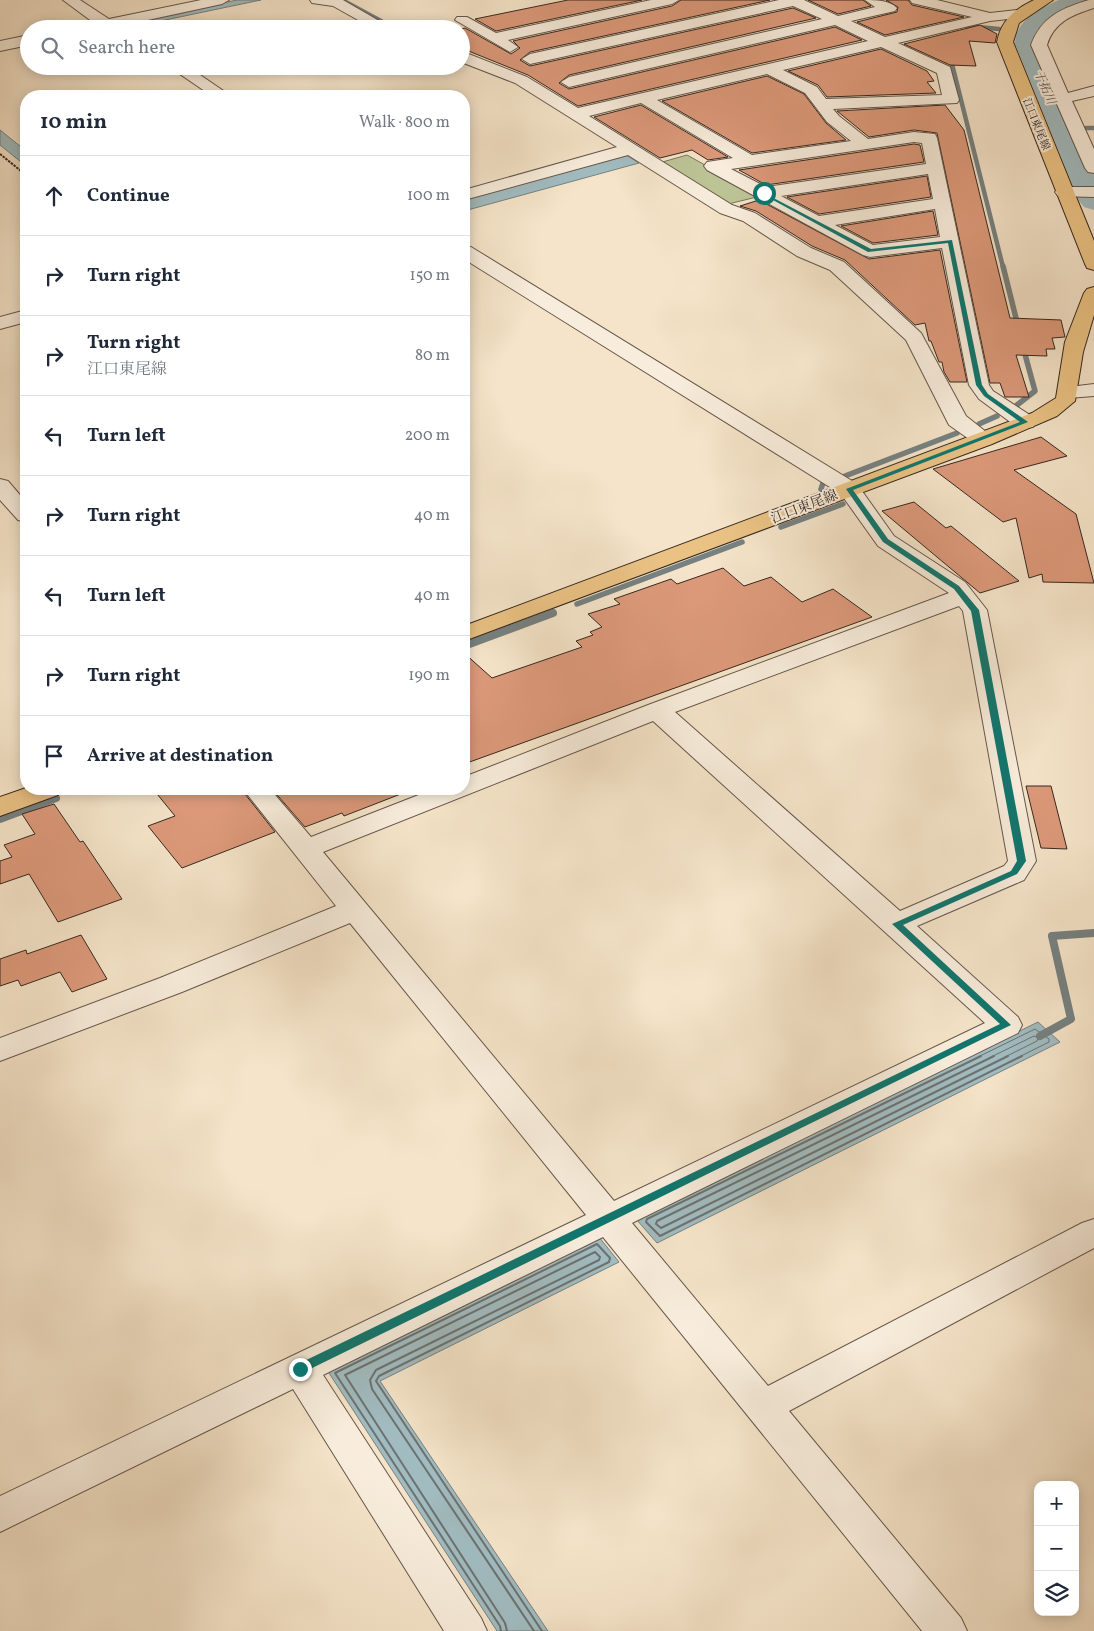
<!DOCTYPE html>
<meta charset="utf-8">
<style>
:root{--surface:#fff;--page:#f6f6f7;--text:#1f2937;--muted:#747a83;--line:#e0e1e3}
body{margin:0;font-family:Vollkorn,"Noto Serif JP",serif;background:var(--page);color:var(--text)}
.controls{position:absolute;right:15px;bottom:15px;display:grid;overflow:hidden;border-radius:10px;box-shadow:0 2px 12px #0003}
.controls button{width:45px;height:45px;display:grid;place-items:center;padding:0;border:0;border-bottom:1px solid var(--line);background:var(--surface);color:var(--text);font:25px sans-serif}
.stop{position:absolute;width:15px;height:15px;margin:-11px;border:4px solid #0f766e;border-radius:50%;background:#fff}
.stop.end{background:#0f766e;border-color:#fff;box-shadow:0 1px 5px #0008}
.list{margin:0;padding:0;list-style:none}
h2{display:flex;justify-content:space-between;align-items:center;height:65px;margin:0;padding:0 20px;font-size:21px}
h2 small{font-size:16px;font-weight:400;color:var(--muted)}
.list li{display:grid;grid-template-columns:32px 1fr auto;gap:15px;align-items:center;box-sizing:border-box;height:80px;padding:0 20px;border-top:1px solid var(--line)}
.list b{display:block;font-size:19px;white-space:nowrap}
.list p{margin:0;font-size:16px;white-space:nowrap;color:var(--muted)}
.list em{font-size:16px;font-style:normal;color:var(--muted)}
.icon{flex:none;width:28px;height:28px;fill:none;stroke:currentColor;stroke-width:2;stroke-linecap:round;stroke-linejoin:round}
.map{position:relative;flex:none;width:1094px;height:1631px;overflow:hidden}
.search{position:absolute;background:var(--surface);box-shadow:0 2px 12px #0003;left:20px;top:20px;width:450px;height:55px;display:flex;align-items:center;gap:12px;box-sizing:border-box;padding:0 18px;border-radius:28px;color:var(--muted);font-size:19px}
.panel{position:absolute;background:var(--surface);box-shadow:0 2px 12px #0003;left:20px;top:90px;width:450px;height:705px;border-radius:20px}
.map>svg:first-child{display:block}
</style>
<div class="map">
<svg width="1094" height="1631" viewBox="0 0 1094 1631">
<rect width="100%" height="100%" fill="#f5e4c9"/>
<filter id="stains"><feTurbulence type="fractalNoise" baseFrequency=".004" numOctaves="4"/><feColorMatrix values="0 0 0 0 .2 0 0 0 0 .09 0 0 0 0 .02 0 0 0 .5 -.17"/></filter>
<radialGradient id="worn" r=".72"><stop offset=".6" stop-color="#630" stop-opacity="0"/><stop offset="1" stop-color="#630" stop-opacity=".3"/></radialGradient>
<path fill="#bcc496" stroke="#79765b" d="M687,155L761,196L724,205L659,163Z"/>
<g fill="#a1bcc1" stroke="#768181">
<path d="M237,0H261L127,28L121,24Z"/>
<path d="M0,130L26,151V166L0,145Z"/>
<path d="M626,155L639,163L464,211V199Z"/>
<path d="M1038,1022L1060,1042L657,1243L636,1219Z"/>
<path d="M599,1237L619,1262L380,1381L548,1631H497L327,1370Z"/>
</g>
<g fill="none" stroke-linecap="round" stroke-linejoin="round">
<g stroke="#6c7270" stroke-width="1">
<path d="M978,1057L1035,1029L1049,1039V1042L1019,1057"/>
<path d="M991,1057L1034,1036L1038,1038L1037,1041L1005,1057"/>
</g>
<g stroke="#6c7270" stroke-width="2">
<path d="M981,1056L647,1219L646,1222L660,1236L1022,1056"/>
<path d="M994,1056L657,1221L656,1224L661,1228L1008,1056"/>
<path d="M501,1631L500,1626L335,1373L597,1244L610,1258L609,1262L379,1376L376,1381L542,1631"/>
<path d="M507,1631L505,1623L345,1375L595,1252L600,1257L599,1260L376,1370L370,1380L372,1389L534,1631"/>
</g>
<g stroke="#768181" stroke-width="4.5">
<path d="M342,0L381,21"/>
<path d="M967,26L999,29"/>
<path d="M950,56L1003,267"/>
<path d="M1086,128H1094"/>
</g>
<g stroke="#768181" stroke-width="5.5">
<path d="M1003,266L1018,326"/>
<path d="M1017,405L1035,391L1023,347"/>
<path d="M979,424L997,416"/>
<path d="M845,476L957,433"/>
<path d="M821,489L823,483"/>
<path d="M781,527L843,504"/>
<path d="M577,604L742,542"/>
</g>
<g stroke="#768181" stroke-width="8">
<path d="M464,646L553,613"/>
<path d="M0,819L56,798"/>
<path d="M1040,1036L1071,1019L1052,936L1094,933"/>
</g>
<path fill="#a1bcc1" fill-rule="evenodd" d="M1059,0H1094L1090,5L1060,18L1039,35V44L1094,168V210L1084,207L1079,201L1015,44C1015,21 1040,8 1059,0Z"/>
</g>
<g fill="#dc997a" stroke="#362820">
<path d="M568,0H642L496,31L475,19Z"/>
<path d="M681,0H770L530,52L520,60L530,66L793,8L816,18L569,75L559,83L569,89L835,27L862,40L578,106L528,75L461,48L460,29L465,28L511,54L520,48L513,41L672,6Z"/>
<path d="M808,0H863L871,6L838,14Z"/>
<path d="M886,0H908L912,5L964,17L885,35L857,22L897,12L898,7Z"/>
<path d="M980,25L997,34L995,43L969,41L976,66L950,65L904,44Z"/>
<path d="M881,49L927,71L934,81L927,82L936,93L827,97L818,85L788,71Z"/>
<path d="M767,76L804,94L826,123L846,140L752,153L662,101Z"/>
<path d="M641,105L728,157L708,160L692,150L660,158L594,117Z"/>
<path d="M945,105L964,130L1010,318L1061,320L1065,337L1052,338L1055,349H1046L1047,356L1016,355L1029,397H1005L1000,383H990L937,133L914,130L869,137L837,111Z"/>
<path d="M914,144L920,145L924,162L766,185L739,170Z"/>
<path d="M927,176L931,197L819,214L787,197Z"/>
<path d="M759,200L869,259L940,250L967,382H950L944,372L942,362H939L931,341H929L925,323L915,325L845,260L812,246L756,211L740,206Z"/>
<path d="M933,211L938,235L873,243L841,226Z"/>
<path d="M1041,437L1067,456L1014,470L1076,514L1094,583L1043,582L1042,574L1029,578L1016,518L1003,522L933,469Z"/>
<path d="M914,502L946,528L951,526L1019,581L980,593L882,511Z"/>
<path d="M723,568L744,586L771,577L802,602L833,589L872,617L464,764V653L492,678L582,647L576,641L593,635L590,632L602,627L588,614L620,604L614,599L671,579L677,584Z"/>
<path d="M1026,786H1051L1067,849L1041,848Z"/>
<path d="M153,789H241L275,832L182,868L148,826L175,816Z"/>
<path d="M272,789H411V790L344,816L342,813L305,827Z"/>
<path d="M54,804L80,842L83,841L122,899L58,922L29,874L0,884V861L12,857L4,845L35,834L22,814Z"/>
<path d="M81,935L107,979L72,992L60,972L21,986L18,980L0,986V959L26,950L27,954Z"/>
</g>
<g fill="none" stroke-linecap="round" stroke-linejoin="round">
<g stroke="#66574a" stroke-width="2">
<g id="minor">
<path d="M63,0H80L109,19L201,0H229L222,4L120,26L121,29H78L80,26L94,23Z"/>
<path d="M310,0H343L393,29H374L333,6L312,3Z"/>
<path d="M651,0H679L672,4L508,40L518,47L510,52L455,20L457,17H467L496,33Z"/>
<path d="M779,0H804L838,16L875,7L865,0C876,0 889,0 897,8L895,11L851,21L885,37L972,17L912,3L910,0H937L990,13L1017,10L1024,14L1017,18L990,21L898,43L950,67L959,100L957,103L833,109L839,116L868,139L914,132L935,134L937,138L989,385L993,391L1033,417L1036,422L1033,427L1025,428L1017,427L979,399L969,385L942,248L870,257L863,255L707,170L704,166L707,162L733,158L641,103L589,116L732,205L755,213L811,248L844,262L921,333L966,416L995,439L992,444L984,445L976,444L949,425L906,340L830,270L797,256L743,221L720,213L628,155L464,200V190L617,147L515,83L461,62V51L527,77L578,108L868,41L835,25L569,87L561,82L569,77L822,19L793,6L530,64L522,59L530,54ZM881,47L937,73L942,95L826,99L817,87L783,70ZM767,74L805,93L827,122L851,141L752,155L657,100ZM914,142L922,143L926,164L766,187L731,169ZM928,174L933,199L819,216L781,196ZM935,209L940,237L873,245L835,225Z"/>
<path d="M1089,0H1094V8C1072,15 1054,22 1047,45L1068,93L1094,86V96L1072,101L1094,149V173L1088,172L1085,168L1031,45C1041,17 1062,8 1089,0Z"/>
<path d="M29,35V45L0,51V41Z"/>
<path d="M168,66H187L231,96H212Z"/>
<path d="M1064,187H1094V197L1058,196L1055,192L1058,188Z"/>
<path d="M464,246L471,247L857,484L894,536L965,582L987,610L1036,861L1024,880L917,926L1018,1017L1022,1025L1018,1033L632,1223L768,1386L1082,1223L1094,1219V1248L789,1411L961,1618L967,1631H922L603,1237L323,1375L481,1618L487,1631H444L293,1389L0,1532V1496L586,1215L350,923L182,992L0,1061V1038L160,978L336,906L243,789H270L311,837L434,789H464V777L648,705L949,593L878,546L841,494L464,259ZM959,606L963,611L1008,861L1004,866L900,911L675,712ZM653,721L985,1023L614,1201L323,852Z"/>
<path d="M26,310V322L0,329V317Z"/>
<path d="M1094,384V396L1068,398L1061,396L1058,392L1061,388Z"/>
<path d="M0,479L8,481L26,502V522L18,520L0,500Z"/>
</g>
</g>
<g stroke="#362820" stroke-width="2">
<g id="major">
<path d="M1034,0H1053L1019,23L1013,42L1094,241V270L1087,268L1085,264L997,42C1001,20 1015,9 1034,0Z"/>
<path d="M1094,287V315L1083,352L1075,401L1057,416L992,444L464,641V626L1032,413L1056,398L1065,342L1084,293L1087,289Z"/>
<path d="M26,788L62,789L58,795L0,816V797Z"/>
</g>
</g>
<path stroke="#362820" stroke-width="2" stroke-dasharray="2.5 1" stroke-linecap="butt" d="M0,154L26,175"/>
<use href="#minor" fill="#f8eddc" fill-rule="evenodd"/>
<use href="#major" fill="#eac284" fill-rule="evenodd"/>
</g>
<path fill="#0f766e" d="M762,192L871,249L952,240L982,385L988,394L1028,422L853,490L888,539L959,586L979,610L1026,861L1017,874L903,925L1011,1025L304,1372H296V1365L1000,1024L892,924L1011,871L1017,861L971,611L954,589L883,542L846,489L1020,422L984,396L976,385L948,243L868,252L762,194Z"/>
<g text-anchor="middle" stroke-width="4" stroke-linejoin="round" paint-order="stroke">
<g font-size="11" fill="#362820" stroke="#f8eddc">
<text transform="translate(1037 124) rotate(68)" y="4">江口東尾線</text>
</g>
<g font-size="12" font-style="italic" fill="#565450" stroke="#f8eddc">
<text transform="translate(1045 87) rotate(67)" y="4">干拓川</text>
</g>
<g font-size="14" fill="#362820" stroke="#f8eddc">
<text transform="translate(804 506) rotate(-21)" y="5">江口東尾線</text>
</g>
</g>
<rect width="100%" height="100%" filter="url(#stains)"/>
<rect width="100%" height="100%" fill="url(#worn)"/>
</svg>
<div class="controls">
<button>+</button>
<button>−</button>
<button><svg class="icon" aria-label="layers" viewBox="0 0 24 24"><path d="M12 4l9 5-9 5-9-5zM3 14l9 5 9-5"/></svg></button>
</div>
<div class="stop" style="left:764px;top:193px"></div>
<div class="stop end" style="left:300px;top:1369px"></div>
<div class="search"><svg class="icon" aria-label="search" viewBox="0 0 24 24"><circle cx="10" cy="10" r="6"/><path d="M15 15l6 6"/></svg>Search here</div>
<section class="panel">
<h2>10 min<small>Walk · 800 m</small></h2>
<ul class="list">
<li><svg class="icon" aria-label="ahead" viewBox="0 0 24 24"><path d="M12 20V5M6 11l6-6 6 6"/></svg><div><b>Continue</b></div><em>100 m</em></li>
<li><svg class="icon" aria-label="right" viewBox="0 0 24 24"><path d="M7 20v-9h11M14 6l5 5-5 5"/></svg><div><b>Turn right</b></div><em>150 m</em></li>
<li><svg class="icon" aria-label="right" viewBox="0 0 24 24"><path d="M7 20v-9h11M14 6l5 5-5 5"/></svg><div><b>Turn right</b><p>江口東尾線</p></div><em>80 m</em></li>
<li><svg class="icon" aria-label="left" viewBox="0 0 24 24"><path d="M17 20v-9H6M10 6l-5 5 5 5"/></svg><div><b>Turn left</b></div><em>200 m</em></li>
<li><svg class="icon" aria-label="right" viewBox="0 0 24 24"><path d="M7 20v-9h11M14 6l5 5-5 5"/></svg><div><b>Turn right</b></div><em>40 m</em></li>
<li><svg class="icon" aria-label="left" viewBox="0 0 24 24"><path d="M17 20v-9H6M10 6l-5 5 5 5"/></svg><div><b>Turn left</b></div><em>40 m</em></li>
<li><svg class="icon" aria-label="right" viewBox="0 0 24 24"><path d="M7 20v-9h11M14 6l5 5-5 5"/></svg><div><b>Turn right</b></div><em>190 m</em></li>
<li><svg class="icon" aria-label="arrive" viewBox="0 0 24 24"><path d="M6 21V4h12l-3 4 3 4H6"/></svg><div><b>Arrive at destination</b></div></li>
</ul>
</section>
</div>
